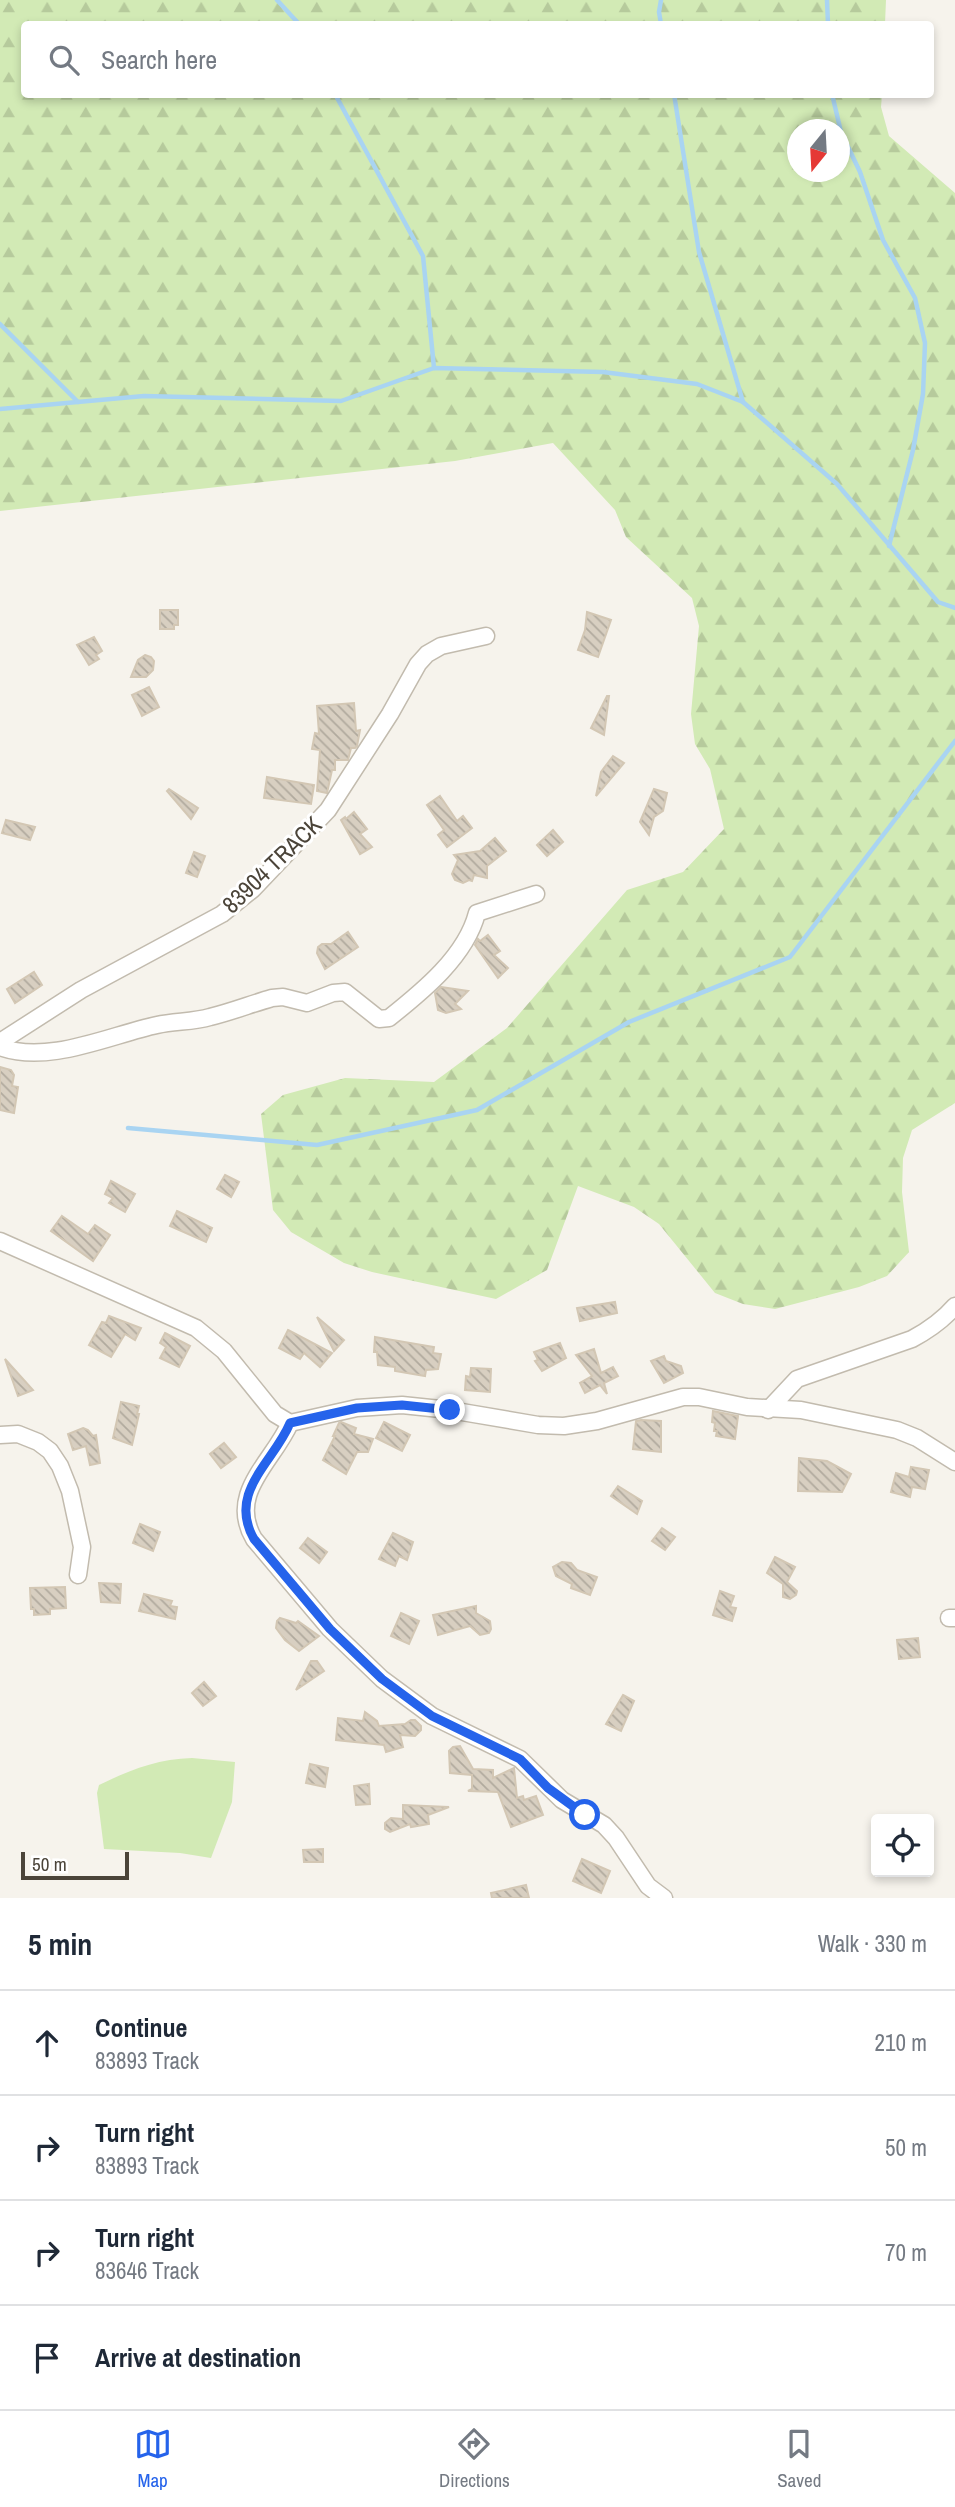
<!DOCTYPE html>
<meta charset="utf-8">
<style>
:root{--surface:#fff;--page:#f2f2f3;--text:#1f2937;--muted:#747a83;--line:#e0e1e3;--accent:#2563eb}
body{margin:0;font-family:"Archivo Narrow",sans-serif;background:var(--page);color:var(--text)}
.controls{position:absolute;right:21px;bottom:21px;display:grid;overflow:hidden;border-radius:7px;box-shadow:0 4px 10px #0003}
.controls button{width:63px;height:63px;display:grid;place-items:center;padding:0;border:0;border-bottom:2px solid var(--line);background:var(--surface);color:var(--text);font:35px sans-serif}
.compass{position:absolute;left:787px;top:119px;width:63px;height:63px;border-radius:50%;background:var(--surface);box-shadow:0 4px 10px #0003;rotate:198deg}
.scale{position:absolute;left:21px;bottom:18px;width:108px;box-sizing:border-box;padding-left:7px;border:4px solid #4b4439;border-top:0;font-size:19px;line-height:24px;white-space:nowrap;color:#4b4439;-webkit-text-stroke:5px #fff;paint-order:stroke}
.stop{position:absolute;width:21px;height:21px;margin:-16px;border:5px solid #2563eb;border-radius:50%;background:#fff}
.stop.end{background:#2563eb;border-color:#fff;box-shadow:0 2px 7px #0008}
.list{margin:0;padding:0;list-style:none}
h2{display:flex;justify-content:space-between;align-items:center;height:91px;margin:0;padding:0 28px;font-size:30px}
h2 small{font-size:23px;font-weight:400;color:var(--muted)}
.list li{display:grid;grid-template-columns:46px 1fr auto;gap:21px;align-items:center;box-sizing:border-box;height:105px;padding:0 28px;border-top:2px solid var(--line)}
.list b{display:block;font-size:26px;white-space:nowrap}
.list p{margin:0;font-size:23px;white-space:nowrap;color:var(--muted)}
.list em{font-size:23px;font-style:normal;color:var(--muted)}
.icon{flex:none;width:38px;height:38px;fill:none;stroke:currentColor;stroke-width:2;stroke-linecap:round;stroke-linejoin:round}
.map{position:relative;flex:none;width:955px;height:1898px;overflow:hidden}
.search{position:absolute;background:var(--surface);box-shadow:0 4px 10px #0003;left:21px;right:21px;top:21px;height:77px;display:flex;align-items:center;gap:18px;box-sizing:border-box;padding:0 24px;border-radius:7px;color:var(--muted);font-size:26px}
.sheet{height:511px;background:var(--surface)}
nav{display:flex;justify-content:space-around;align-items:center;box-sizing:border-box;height:98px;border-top:2px solid var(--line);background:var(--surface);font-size:19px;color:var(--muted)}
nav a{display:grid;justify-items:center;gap:4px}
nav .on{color:var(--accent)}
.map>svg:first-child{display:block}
</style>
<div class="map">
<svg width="955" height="1898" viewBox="0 0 955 1898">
<defs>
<pattern id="forest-firs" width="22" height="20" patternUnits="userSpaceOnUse" patternTransform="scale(1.75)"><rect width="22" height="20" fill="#d2eab5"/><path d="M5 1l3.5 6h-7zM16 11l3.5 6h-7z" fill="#b6ca9c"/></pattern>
<pattern id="building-back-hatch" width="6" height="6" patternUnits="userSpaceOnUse" patternTransform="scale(1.75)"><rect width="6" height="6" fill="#d8cfc1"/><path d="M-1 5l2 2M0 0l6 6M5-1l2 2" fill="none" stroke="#b1aa9e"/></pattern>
</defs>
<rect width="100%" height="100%" fill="#f6f3ec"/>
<path fill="#d2eab5" d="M192,1758L235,1762L232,1802L211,1858L180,1853L104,1849L97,1793L99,1785C130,1770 157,1759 192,1758Z"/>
<path fill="url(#forest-firs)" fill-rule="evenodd" d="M0,0H886L885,24H24V94L882,95L881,107L889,136L955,193V1103L912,1130L903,1158L902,1192L909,1252L887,1276L859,1287L775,1309L743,1304L715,1293L659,1224L634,1207L578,1186L547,1270L496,1299L372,1272L344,1263L291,1232L273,1210L261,1114L283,1095L345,1078L434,1082L507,1028L627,890L683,872L724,829L710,769L695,744L691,714L699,626L692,598L626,537L615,510L553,443L455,461L0,511ZM797,130H839V172H797Z"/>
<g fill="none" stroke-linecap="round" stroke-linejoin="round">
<g stroke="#a9d4f2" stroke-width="4.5">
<path d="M277,0L299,24"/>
<path d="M661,0L659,12L661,24"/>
<path d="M827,0L828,24"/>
<path d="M335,94L423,256L434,368"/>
<path d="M674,94L699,252L743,402"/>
<path d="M832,94L841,132L860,172L883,240L915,298L925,343L923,394L913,450L889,546"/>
<path d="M0,324L78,402"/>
<path d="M0,409L144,396L341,401L434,368L603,372L697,384L743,402L837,484L938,602L955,608"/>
<path d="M128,1128L317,1145L477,1110L629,1022L790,957L955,741"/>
</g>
</g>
<g fill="url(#building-back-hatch)" stroke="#d3c7b4" stroke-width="2">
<path d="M160,610H178V625H174V629H160Z"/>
<path d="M587,612L611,620L598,657L578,650L585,630Z"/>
<path d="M94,637L102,651L96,655L99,659L89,665L77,645Z"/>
<path d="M145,655L151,657L154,661L153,670L146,677H131L138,660Z"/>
<path d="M149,687L159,707L142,716L132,695Z"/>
<path d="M607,696H609L604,735L591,728Z"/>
<path d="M354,703L356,731L360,730L357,746L355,748H351L348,760H335V770H332L327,793L317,791L320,750L312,749L315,733L319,734L317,706Z"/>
<path d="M613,756L624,763L596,796L601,772Z"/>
<path d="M267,777L314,785L311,804L264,798Z"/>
<path d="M169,789L198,808L191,819L167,791Z"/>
<path d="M654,789L667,793L663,811L654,817L649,835L640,822Z"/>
<path d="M440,796L457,821L463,816L472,828L447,847L438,835L444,830L427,805Z"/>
<path d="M354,812L367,829L360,834L372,847L360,854L341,820L345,817L346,819Z"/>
<path d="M6,820L35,827L30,840L2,833Z"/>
<path d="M553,830L563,842L547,856L537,845Z"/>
<path d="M495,838L506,851L487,866V878L474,875L472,881L469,880L463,883L455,880L452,874L458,860L454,855L480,851Z"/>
<path d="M194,852L205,856L197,877L186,873Z"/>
<path d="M348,932L358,947L325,969L317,953L318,947L322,944H331Z"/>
<path d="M488,935L500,951L494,955L508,968L498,978L475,945L478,939L480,941Z"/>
<path d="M34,972L42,985L15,1003L7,989Z"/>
<path d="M441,987L468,991L455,1004L461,1009L446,1013L438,1010L435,993Z"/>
<path d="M0,1067L11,1070L14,1075L12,1086L18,1087L14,1113L0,1110Z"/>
<path d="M225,1175L239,1182L231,1197L217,1189Z"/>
<path d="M111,1181L135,1194L125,1212L109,1203L113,1198L105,1194Z"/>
<path d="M177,1211L212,1228L206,1242L170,1226Z"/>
<path d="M62,1216L88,1234L95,1225L110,1235L93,1261L51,1231Z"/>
<path d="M615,1302L617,1313L580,1321L577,1308Z"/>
<path d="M109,1316L141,1328L135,1340L125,1334L111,1357L89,1345L102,1322L106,1323Z"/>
<path d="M317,1317L344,1340L334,1351Z"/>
<path d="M288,1330L332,1353L320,1367L304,1353L300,1359L279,1348Z"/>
<path d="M165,1333L190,1346L179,1367L160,1358L166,1347L160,1343Z"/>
<path d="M375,1337L434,1347L433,1353L441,1354L438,1369L426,1370L425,1376L395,1371V1367L378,1365L377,1352H374Z"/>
<path d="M560,1343L566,1358L542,1371L535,1361L538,1360L534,1352Z"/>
<path d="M594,1349L601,1373L613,1367L618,1376L604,1383L607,1394L600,1385L585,1393L580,1383L592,1376L576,1355Z"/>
<path d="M664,1356L666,1361L681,1366L683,1373L664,1383L651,1361Z"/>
<path d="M5,1359L33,1390L18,1396Z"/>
<path d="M471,1368L491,1369L490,1392L465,1390L466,1376L470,1377Z"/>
<path d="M121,1402L139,1406L137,1414H139L132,1445L113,1438Z"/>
<path d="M713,1411L738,1416L735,1439L716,1436L717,1431H714L715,1423L712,1422Z"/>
<path d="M641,1420L661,1421V1452L633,1449L636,1421Z"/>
<path d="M341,1422L356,1428L354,1434L373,1439L368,1452H357L346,1474L323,1460L335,1436H333L339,1423Z"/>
<path d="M384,1422L410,1435L402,1451L376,1438Z"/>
<path d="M83,1428L88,1430L93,1436L96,1435L100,1463L90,1465L86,1446L73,1450L68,1434Z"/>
<path d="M224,1443L236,1457L221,1468L210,1454Z"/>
<path d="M799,1458L827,1461L851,1474L842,1492L798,1491Z"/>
<path d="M911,1467L929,1470L925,1489L912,1487L910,1497L891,1492L896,1473L909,1477Z"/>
<path d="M618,1486L642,1501L637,1514L611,1496Z"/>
<path d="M140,1524L160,1532L153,1551L133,1543Z"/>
<path d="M662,1528L675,1537L665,1550L652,1541Z"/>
<path d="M393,1533L413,1542L407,1560L399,1556L395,1566L379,1559Z"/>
<path d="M308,1538L327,1552L319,1563L300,1548Z"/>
<path d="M775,1557L795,1567L787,1582L797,1591L796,1595L790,1599L783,1597V1584L767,1573Z"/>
<path d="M562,1562L571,1563L577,1570L597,1577L590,1595L571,1588L572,1584L556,1576L553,1567Z"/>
<path d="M99,1583L121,1584L120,1603L101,1602Z"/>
<path d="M65,1587L66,1608L50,1609V1614L34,1615V1609H31L30,1588Z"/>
<path d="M720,1591L734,1596L730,1607L736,1608L732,1621L713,1615Z"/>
<path d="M144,1594L172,1601L170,1606L177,1607L175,1619L139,1611Z"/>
<path d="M476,1606V1613L490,1621L491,1629L489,1633L480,1635L470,1626L438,1635L433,1615Z"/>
<path d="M401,1613L419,1621L409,1644L391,1636Z"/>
<path d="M280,1618L296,1623L298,1621L319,1636L299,1651L285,1640L276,1628L277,1621Z"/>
<path d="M918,1638L920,1657L899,1659L897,1640Z"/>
<path d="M311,1661H317L324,1671L296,1690Z"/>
<path d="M204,1682L216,1696L203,1706L192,1693Z"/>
<path d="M623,1695L634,1701L621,1731L606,1724Z"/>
<path d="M365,1712L377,1721L379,1726L405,1724L411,1720H415L421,1726V1730L415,1736L400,1735L403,1747L386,1752L384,1745L336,1740L338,1718L363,1721Z"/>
<path d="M460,1746L473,1769L493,1770V1778L514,1768L517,1798L523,1796L524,1800L536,1796L543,1815L511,1827L498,1792L468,1791L472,1789V1775L450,1773L449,1751L453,1747Z"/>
<path d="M310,1764L328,1768L325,1787L306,1783Z"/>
<path d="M369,1784L370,1804L356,1805L354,1786Z"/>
<path d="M403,1805L449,1807L428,1815L429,1824L411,1827L410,1824L390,1832L385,1829V1823L391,1818L403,1819Z"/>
<path d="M323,1849V1862H304L303,1850Z"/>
<path d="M582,1859L610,1871L601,1893L573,1881Z"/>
<path d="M526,1885L529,1898H492L491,1893Z"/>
</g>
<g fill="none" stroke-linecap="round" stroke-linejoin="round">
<g stroke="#c2bbae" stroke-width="19">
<g id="minor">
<path d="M0,1042L81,990L222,914L253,889L328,810L390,714L418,664L427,654L441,646L486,636"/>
<path d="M0,1047C48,1065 110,1035 157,1025C175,1021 193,1022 210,1017C231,1012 251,1004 272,998L283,997L307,1003L333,993L345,992L379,1019L389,1018C423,991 466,956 477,913L536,894"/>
<path d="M0,1241L196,1328L224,1351L275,1414L290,1423L357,1408L402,1405L450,1410L538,1425L564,1426L597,1421L683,1397H699L747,1407L801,1410L897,1430L917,1438L955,1462"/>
<path d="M768,1410L797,1379L912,1339C929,1330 942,1321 955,1306"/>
<path d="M290,1423C273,1462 227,1493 254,1539L330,1629L382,1679L432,1716L520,1759L562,1800L604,1825L616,1838L648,1886L664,1898"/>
<path d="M0,1435L18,1434L38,1442L50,1451L60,1466L70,1491L82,1547L78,1575"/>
<path d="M949,1618H955"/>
</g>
</g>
<use href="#minor" stroke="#fff" stroke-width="16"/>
</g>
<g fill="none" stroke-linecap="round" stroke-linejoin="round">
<path stroke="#2563eb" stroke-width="9" d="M450,1410L402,1405L357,1408L290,1423C274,1462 227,1492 254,1539L330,1629L382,1679L432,1716L520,1759L548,1788L585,1815"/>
</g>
<g text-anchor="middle" stroke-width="6" stroke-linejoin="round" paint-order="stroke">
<g font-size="24" fill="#4b4439" stroke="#fff">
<text transform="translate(272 865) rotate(-44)" y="8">83904 TRACK</text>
</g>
</g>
</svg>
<div class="controls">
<button><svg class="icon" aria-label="locate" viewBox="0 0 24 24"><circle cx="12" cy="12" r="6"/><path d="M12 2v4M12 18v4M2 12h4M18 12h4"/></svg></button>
</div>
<svg class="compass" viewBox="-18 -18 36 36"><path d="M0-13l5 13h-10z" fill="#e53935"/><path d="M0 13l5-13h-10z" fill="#747a83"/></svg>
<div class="scale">50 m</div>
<div class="stop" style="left:585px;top:1815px"></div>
<div class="stop end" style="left:450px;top:1410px"></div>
<div class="search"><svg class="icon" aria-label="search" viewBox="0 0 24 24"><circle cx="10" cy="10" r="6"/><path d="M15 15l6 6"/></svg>Search here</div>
</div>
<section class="sheet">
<h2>5 min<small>Walk · 330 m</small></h2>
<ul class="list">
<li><svg class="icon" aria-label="ahead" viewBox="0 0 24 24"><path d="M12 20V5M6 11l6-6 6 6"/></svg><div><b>Continue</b><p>83893 Track</p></div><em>210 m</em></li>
<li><svg class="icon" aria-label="right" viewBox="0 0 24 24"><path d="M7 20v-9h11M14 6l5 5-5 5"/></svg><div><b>Turn right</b><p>83893 Track</p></div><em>50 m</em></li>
<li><svg class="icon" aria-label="right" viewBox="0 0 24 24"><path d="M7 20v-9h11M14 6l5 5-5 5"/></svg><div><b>Turn right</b><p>83646 Track</p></div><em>70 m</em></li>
<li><svg class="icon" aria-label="arrive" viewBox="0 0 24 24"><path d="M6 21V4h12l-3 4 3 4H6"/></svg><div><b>Arrive at destination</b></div></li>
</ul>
</section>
<nav>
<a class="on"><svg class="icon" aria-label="map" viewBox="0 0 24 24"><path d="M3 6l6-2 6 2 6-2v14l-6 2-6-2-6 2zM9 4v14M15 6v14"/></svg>Map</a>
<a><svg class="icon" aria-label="directions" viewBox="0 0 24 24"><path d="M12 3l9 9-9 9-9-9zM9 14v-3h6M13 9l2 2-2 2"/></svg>Directions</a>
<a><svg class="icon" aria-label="saved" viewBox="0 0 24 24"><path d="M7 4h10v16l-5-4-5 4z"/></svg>Saved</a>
</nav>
